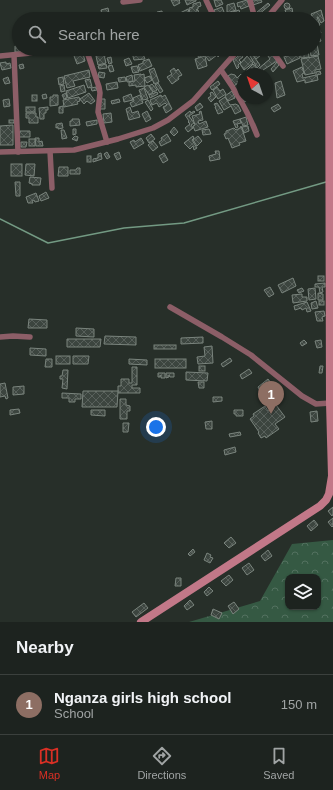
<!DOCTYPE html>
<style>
:root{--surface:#1d231f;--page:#2a2f2c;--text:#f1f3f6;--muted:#a0a4a4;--line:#3b403d;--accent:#d93025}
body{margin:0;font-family:Helvetica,sans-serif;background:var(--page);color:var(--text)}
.controls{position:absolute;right:12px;bottom:12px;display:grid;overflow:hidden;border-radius:8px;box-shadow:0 1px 3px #0004}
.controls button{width:36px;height:36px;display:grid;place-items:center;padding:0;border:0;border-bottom:1px solid var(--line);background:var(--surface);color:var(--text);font:20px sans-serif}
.compass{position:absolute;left:237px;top:68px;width:36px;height:36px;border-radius:50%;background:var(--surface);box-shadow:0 1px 3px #0004;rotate:320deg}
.you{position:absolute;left:156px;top:427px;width:14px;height:14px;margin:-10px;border:3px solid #fff;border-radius:50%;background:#1a73e8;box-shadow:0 0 0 6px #1a73e833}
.badge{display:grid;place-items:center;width:26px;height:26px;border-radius:50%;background:var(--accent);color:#fff;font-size:13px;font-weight:700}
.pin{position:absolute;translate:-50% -33px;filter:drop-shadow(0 1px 2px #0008)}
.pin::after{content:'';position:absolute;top:21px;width:14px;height:12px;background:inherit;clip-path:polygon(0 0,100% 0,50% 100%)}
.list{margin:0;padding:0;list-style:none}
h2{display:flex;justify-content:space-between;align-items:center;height:52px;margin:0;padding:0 16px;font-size:17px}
h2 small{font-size:13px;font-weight:400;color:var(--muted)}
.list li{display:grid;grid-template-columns:26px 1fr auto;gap:12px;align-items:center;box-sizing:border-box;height:60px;padding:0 16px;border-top:1px solid var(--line)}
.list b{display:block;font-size:15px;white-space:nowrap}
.list p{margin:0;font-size:13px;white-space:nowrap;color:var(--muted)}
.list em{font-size:13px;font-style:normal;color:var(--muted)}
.icon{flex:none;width:22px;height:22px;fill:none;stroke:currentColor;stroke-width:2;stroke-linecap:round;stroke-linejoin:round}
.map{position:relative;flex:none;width:333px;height:622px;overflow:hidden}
.search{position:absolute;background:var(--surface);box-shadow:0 1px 3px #0004;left:12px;right:12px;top:12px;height:44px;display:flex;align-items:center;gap:10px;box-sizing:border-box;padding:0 14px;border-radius:22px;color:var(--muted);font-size:15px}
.sheet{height:112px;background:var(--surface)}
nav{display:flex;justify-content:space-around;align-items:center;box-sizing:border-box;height:56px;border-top:1px solid var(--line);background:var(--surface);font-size:11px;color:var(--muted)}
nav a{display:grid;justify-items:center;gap:2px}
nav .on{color:var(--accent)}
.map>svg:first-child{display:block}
</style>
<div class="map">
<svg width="333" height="622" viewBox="0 0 333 622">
<defs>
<pattern id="forest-crowns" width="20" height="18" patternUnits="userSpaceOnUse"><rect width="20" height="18" fill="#355943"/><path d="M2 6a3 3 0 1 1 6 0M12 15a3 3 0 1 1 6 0" fill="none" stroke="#53715f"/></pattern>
<pattern id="building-cross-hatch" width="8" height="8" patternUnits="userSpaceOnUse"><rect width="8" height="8" fill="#3c453f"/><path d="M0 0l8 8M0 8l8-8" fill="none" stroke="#58605b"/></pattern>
</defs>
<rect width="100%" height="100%" fill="#272f29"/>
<path fill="url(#forest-crowns)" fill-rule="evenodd" d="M333,540V622H189L260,601L292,544ZM288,577H318V607H288Z"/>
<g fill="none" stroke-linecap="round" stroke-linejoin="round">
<path stroke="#739a83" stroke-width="1.5" d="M0,219L48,243L124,228L184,223L326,182"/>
</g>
<g fill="url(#building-cross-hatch)" stroke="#7a847d">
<path d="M171,0H180L179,1L180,3L174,6Z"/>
<path d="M185,0H196V1L187,5Z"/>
<path d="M214,0H221L223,4L216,7Z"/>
<path d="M247,0L249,6L241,9L240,6L238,7L237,3Z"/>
<path d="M252,0H261L262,2L253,5Z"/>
<path d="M200,2L201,6L198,7V9L196,10H198L199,14L193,15L192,12L190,13L189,8L193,7V4Z"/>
<path d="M234,3L236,10L227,13V5Z"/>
<path d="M268,3L270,5L258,15L256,13Z"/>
<circle cx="287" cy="6" r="3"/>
<path d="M222,7L224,12L216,15L214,10Z"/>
<path d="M108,8L109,13L102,15L101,10Z"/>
<path d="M292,8L293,14L287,16L285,10Z"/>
<path d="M188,9L191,18L186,19L184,18H182L180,13Z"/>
<path d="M239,10L241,16L230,19L229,13Z"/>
<path d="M321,10L324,21L321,23L318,17H317L320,25L314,28V19H307V18L312,16L311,14Z"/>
<path d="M162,11L163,18L158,19L157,12Z"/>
<path d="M224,13L225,16L218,19L217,16Z"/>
<path d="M207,15V18L196,19V18L199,17V16Z"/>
<path d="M319,28L321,33L318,34L321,41L314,44V30Z"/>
<path d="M317,44L319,55L311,56L310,49H314V45Z"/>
<path d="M15,46H19V49H22V52H15Z"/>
<path d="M102,49H107L109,54L105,56Z"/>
<path d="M125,49L127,54L124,55L122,50Z"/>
<path d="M131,49H139L140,50L135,52L136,54L138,53L139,55L143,54L145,59L134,60Z"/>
<path d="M201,49L204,54L199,58L198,56L199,55L197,52Z"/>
<path d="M203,49H207L209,52L214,49H221L220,50L222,53L218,57L217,55L209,61L204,54Z"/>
<path d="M246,49H250L251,50L244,56L241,53Z"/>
<path d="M257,49H263L265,52L256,59L253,55L255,54L253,51Z"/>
<path d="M276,49H288L285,51L287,54L283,56Z"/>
<path d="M293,49L294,53L297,51L300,58L287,64L284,57L290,55L287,51Z"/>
<path d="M82,50L85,61L77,64L73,53Z"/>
<path d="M308,50L309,57L301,58L300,52Z"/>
<path d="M269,51L277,61L263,70L265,73L262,74L258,69L270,59L266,53Z"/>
<path d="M241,54L243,57L239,60L241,62L238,65L239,67L237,69L233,60Z"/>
<path d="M252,54L260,65L257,68L250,56Z"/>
<path d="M104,55L106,63L98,65L96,56Z"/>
<path d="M205,56L207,66L198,69L195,59Z"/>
<path d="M247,56L253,63L244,70L240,64Z"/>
<path d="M318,56L321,69L315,70V73L305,75L301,59Z"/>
<path d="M111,57L112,63L109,64L107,58Z"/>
<path d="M129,58L132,64L126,66L124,60Z"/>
<path d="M149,59L152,66L140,71L138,65L143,63V61Z"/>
<path d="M6,62V64L10,63L11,68L2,70L0,63Z"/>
<path d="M277,62L279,65L273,72L271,69Z"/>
<path d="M23,64L24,68L20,69L19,65Z"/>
<path d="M106,64L107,68L99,69L98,66Z"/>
<path d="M253,64L258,70L251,74L249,71L248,72L246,71Z"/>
<path d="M112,65L114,71L110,72L108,66Z"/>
<path d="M137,66L139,72L133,73L131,67Z"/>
<path d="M302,67L304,73L302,74L303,78L316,75V72L320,71L321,74L317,75L318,80L305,83V80L297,82L293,71Z"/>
<path d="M154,68L159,82L154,84L149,70Z"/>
<path d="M174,68L176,71L178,69L182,75L178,77L179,79L172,84L167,77L172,74L170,71Z"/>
<path d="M89,70L90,77L73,81L75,86L67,88L64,76Z"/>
<path d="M99,72L105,73L104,78L98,77Z"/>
<path d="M141,74V75L144,74L145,86L136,87V85L129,86V82L135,81L134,75Z"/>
<path d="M231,74L235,75L237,78L241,74L243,76L239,80L240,82L239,83L237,81L238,83L234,86L228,76Z"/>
<path d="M132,75L133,81L127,82L126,77Z"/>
<path d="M150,76L152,80L147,83L144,78Z"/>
<path d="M8,77L10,83L5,84L3,79Z"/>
<path d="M63,77L64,84L59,85L58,78Z"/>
<path d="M125,77L126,81L119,82L118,78Z"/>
<path d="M90,79L92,87L88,88L85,80Z"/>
<path d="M218,81L220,84L212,90L210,87Z"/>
<path d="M281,81L285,95L277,98L275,83Z"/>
<path d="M117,82L118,88L107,90L106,84Z"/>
<path d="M158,83L163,91L160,93L155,85Z"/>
<path d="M152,84L157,90L154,92L149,86Z"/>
<path d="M64,85L65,91L61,92L60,86Z"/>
<path d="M84,85L86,92L68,98L66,91Z"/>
<path d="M148,85L153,92L149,95L144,87Z"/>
<path d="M96,87L97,90L92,91L91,88Z"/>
<path d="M217,87L220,91L223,89L226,94L218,99L213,90Z"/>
<path d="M243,87V98H251V99L244,102L240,90L243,89Z"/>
<path d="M144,88L148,99L143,100L139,90Z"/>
<path d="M232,91L235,98L228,101L225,96Z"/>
<path d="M157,92L158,94L150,98L149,95Z"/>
<path d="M212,92L216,97L211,102L208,98L211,96L210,93Z"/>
<path d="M66,93L67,98L64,99L62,95Z"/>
<path d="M89,93L95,101L91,104L87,101L84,104L80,99Z"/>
<path d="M46,94L47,98L43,99L42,95Z"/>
<path d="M131,94L133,100L124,102L123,97Z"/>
<rect x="32" y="95" width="5" height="6"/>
<path d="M53,95H58V105L50,106V97H53Z"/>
<path d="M140,95L143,103L132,107L130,103L134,101L133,98Z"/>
<path d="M161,95L162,97L165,95L172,109L166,113L163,107L167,105L165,103L159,107L157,103L152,105L150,100Z"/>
<path d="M79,97L80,101L77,102L78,104L64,107L63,100Z"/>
<path d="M225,97L230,105L236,104L237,105H238L241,111L235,114L231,106L224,110L219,101Z"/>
<path d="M9,99L10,106L4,107L3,100Z"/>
<path d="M101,99H105V109H100Z"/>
<path d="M119,99L120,102L112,104L111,101Z"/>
<path d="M148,100L153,109L151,111L145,102Z"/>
<path d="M200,103L203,107L197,111L195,107Z"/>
<path d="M217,103L223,112L218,114L215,107H216L214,104Z"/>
<path d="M278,104L281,108L274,112L271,108Z"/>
<path d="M63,106V113H59V107Z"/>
<rect x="26" y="107" width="9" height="5"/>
<path d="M48,107V110H46V113H44V119H40L39,108Z"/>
<path d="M130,107L132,113L138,111L140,117L129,120L126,109Z"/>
<path d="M147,111L151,119L146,122L142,114Z"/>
<path d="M190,111L191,113L194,111L195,112L189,116L194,123L191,125L193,128L188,132L185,128L190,124L188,122L189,121L185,115Z"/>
<path d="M201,111L203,120L198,121L199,124L206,121L208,127L195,131L193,126L195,125L192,116L200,114L199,112Z"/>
<path d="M26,113H36V117H38V123H29V118H26Z"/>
<path d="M111,113L112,122L104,123L103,114Z"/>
<path d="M246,117L248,125L243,126L240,119Z"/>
<path d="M72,119H79L80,125L70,126V121H72Z"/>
<path d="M240,119L241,123L237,124L238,127L236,128L233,121Z"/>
<rect x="9" y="120" width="5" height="3"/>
<path d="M97,120V124L87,126L86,122Z"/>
<path d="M62,123L63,128L58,129V127L56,128V124Z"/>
<path d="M13,125V145H0V126Z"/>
<path d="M241,126L246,141L239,143L240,145L232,148L228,138L226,139L224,134L226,133V131L234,128L236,130L240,128Z"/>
<path d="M248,126L249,131L244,133L242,127Z"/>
<path d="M174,127L178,132L174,136L170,132Z"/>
<path d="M73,129H76V134L73,135Z"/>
<path d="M209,129L211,134L203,135L202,130Z"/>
<path d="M61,130H64L67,138L62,139Z"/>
<path d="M20,131H30V137H19Z"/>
<path d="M151,134L155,139L149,143L146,138Z"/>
<path d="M167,134L171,141L161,146L159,142L162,140L161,138Z"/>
<path d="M75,136L78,137L77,141L72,139Z"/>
<path d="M193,136L194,138L192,140L197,148L194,150L193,146L190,149L184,143Z"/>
<path d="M198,136L202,141L197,146L193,140Z"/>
<path d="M35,138H39V142L42,141L43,146H36Z"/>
<path d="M141,138L144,143L134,149L130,142L134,140L135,142Z"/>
<rect x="29" y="139" width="6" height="7"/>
<path d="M153,141L158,147L153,151L148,145Z"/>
<path d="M21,142H27L26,147H21Z"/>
<path d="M215,151H219L220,159L210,161L209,156L216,154Z"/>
<path d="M107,152L110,157L107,159L104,154Z"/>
<path d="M119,152L121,158L117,160L114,154Z"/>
<path d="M101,153L102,159L93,162V159L98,158V154Z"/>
<path d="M164,153L168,160L163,163L159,156Z"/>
<rect x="87" y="156" width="4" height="6"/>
<rect x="11" y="164" width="11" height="12"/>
<path d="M26,164H35L34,176L25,175Z"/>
<path d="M59,167H68V176H58Z"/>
<path d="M77,168H80V174H70V170H76Z"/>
<path d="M30,177L41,178L40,185H32V184L29,183Z"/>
<path d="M15,182H20V196H16Z"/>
<path d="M46,192L49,198L41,201L39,196Z"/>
<path d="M36,193L39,201L35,202L34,200L32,201L33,203H28L26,197Z"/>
<rect x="318" y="276" width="6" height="5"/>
<path d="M293,278L296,286L282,293L278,285Z"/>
<path d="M325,283V287H322L323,292L320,293L319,287H315V284Z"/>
<path d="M270,287L274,294L269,297L264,290Z"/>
<path d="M302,288L304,291L299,293L297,290Z"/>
<path d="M315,288L316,299L309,300L308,289Z"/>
<path d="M318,293L323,294V300H318Z"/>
<path d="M302,294V297H307V301L293,303L292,295Z"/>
<path d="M316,301L318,308L312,309L311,303Z"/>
<rect x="319" y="301" width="5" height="4"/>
<path d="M307,302L311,311L307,312L306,308L302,310L301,308L295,310L294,306Z"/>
<path d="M324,311L325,316L322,317L323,321H317L315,312Z"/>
<path d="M29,319L47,320V328H28Z"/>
<path d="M76,328L94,329V337L76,336Z"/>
<path d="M105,336L136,337V345L104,344Z"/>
<path d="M203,337V343L181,344V338Z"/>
<path d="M67,339H101L100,347H67Z"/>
<path d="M304,340L307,343L302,346L300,343Z"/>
<path d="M321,340L322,347L317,348L315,341Z"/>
<rect x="154" y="345" width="22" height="4"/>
<path d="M212,346L213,363L198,364L197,357L205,356L204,347Z"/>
<path d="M30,348L46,349V356L30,355Z"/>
<rect x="56" y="356" width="14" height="8"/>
<path d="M73,356H89L88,364H73Z"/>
<path d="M230,358L232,361L223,367L221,364Z"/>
<path d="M46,359H52V367H45Z"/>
<path d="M129,359L147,360V365L129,364Z"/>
<rect x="155" y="359" width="31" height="9"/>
<rect x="199" y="366" width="6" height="5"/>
<path d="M320,366H323L322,373H319Z"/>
<path d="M132,367H137V385H132V388H140V393H118V386H121V379H129V383H132Z"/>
<path d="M249,369L252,373L242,379L240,375Z"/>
<path d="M63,370H68L67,389L62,388L63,379H60V376H62Z"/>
<path d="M186,372L208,373L207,381L186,380Z"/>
<path d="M158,373H165V378H161V375L160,377H158Z"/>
<path d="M166,373H174V377H170L169,375V377L166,378Z"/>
<path d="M268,379L271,383L260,391L258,387Z"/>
<path d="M198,382H204V388H199Z"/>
<path d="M5,383L8,398L6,399L5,396L0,397V384Z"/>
<path d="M24,386V394L13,395V387Z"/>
<path d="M83,391H118L117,407H82Z"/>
<path d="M62,393L81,394V399H75V402H69V398H62Z"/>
<path d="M213,397H222V401L213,402Z"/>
<path d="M120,399H126V405L130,406V411H127V419H120Z"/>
<path d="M276,405L285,417L275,424L279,429L266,438L265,436L261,438L258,433L259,432L250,419L254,416L253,414L265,406L268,411Z"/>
<path d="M19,409L20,413L10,415V410Z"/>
<path d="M91,410H105V416L91,415Z"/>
<path d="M234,410H243V416H236V414H234Z"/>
<path d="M317,411L318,421L311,422L310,412Z"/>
<path d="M212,421V429H206L205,422Z"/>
<path d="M123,423H129L128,432H123Z"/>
<path d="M240,432L241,435L230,437L229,434Z"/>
<path d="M235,447L236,452L225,455L224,450Z"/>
<path d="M333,507V514L332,516L328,511Z"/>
<path d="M333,518V526L332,527L328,522Z"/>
<path d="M314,520L318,525L311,531L307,526Z"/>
<path d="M231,537L236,543L229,548L224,543Z"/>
<path d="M193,549L195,552L190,556L188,554Z"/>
<path d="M268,550L272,556L265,561L261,556Z"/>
<path d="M207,553L211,555L210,557L213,558L210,563L204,560Z"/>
<path d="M249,563L254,570L247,575L242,568Z"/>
<path d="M229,575L233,580L226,586L221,581Z"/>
<path d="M176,578H181V586H175Z"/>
<path d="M209,587L213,591L207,596L204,592Z"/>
<path d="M190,600L194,605L187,610L184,606Z"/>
<path d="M234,602L239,609L233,614L228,606Z"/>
<path d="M144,603L148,608L136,617L132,612Z"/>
<path d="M213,609L222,613L219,619L211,615Z"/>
</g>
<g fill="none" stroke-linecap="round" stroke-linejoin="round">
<g stroke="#8c5e67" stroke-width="5.5">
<path d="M206,0L215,19"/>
<path d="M250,0L255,19"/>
<path d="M123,2L140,0"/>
<path d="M266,19L282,0"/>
<path d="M86,49L99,87L100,93L98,112L107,142"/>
<path d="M271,49L283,66"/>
<path d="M14,55L18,152"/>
<path d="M0,56L31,53L43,49"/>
<path d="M221,70C236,91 248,111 257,135"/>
<path d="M50,151L52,188"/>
<path d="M0,152L74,150L118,139L153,128L168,120L193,101L239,49"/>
<path d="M170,307L222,337L251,355L302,396L316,404L330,403"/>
<path d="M0,337L13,336L30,337"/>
</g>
<path stroke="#c27888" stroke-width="8" d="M141,622L320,506L326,500L329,494L332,476L330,403L329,0"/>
</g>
</svg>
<div class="controls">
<button><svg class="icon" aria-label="layers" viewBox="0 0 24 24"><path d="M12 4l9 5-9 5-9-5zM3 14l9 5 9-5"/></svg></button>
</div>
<svg class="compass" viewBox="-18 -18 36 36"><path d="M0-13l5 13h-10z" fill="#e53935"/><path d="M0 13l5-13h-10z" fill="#a0a4a4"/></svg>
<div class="you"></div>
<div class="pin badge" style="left:271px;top:414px;background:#8d6e63">1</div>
<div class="search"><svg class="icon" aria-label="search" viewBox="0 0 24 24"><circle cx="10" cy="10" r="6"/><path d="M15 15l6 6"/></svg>Search here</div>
</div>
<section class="sheet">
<h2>Nearby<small></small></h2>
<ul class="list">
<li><span class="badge" style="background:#8d6e63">1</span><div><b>Nganza girls high school</b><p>School</p></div><em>150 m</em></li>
</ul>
</section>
<nav>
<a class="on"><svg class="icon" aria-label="map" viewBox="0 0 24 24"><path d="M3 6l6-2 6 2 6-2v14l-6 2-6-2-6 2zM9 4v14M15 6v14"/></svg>Map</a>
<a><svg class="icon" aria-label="directions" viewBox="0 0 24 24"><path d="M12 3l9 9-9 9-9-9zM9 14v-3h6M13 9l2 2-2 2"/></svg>Directions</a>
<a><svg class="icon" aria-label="saved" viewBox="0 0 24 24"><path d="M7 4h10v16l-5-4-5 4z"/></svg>Saved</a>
</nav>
